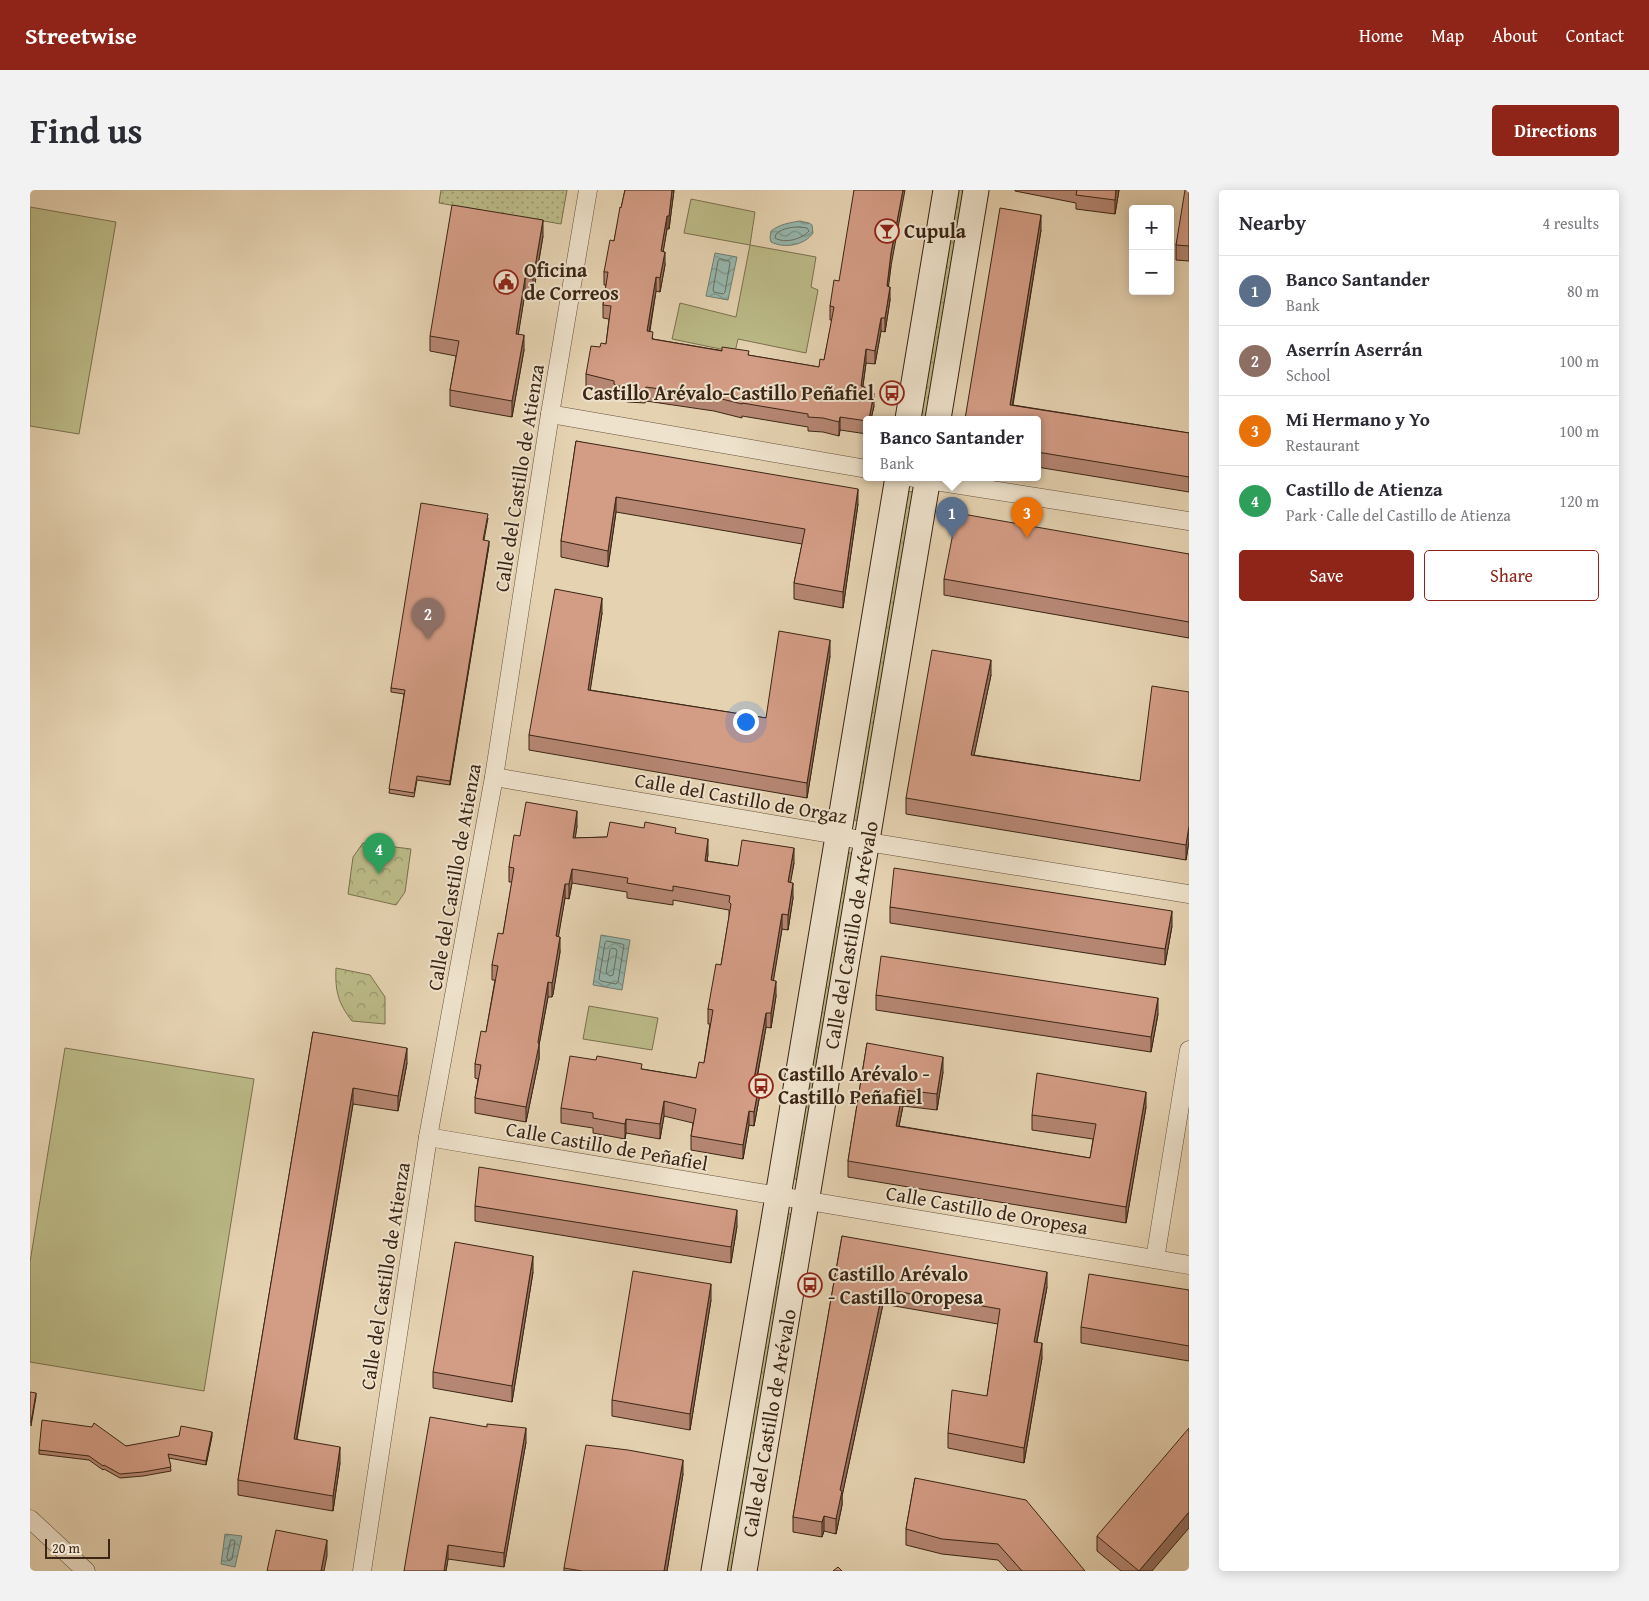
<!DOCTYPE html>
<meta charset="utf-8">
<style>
:root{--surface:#fff;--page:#f2f2f3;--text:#2b2b33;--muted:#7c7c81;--line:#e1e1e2;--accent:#8f2418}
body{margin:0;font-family:"Gentium Book Plus",serif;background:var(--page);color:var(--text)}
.controls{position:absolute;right:15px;top:15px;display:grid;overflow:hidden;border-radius:5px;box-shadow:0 2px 12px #0003}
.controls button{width:45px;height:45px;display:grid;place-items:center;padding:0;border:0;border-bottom:1px solid var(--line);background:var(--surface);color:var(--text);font:25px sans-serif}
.scale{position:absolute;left:15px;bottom:12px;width:65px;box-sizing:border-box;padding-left:5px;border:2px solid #3b2515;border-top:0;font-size:14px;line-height:18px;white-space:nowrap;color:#3b2515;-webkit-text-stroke:4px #eee2cc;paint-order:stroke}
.you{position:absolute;left:715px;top:531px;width:18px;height:18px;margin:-12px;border:4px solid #fff;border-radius:50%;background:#1a73e8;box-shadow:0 0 0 8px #1a73e833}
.badge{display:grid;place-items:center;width:32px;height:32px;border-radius:50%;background:var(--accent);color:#fff;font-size:16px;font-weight:700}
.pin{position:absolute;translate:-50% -41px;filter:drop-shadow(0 1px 2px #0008)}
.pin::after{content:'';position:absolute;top:26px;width:18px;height:15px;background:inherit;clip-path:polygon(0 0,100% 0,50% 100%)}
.popup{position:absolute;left:833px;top:226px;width:178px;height:65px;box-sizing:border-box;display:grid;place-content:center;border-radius:5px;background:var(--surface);filter:drop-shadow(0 1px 4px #0005);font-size:16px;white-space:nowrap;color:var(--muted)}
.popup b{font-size:19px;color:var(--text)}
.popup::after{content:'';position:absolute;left:50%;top:100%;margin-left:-10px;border:10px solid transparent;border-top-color:var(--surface)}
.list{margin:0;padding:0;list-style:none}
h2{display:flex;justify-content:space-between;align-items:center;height:65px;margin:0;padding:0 20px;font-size:21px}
h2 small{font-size:16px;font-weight:400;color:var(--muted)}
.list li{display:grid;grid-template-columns:32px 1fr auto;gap:15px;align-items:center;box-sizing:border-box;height:70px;padding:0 20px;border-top:1px solid var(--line)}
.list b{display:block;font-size:19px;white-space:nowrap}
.list p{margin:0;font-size:16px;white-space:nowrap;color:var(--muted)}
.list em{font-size:16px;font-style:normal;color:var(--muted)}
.actions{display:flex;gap:10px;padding:15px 20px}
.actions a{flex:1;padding:11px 0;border:1px solid var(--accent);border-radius:5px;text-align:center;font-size:18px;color:var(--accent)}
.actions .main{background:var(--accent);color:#fff}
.map{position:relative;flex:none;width:1159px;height:1381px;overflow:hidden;border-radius:5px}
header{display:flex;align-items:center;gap:30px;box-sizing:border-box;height:70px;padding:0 25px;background:var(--accent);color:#fff}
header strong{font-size:24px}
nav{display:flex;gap:28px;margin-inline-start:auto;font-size:18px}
.intro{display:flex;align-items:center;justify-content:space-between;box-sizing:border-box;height:120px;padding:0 30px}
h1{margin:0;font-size:35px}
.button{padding:12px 22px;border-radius:5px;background:var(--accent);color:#fff;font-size:18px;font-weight:700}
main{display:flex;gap:30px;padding:0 30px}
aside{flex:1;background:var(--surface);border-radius:5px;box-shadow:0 2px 12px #0003}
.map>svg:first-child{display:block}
</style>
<header>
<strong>Streetwise</strong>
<nav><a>Home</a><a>Map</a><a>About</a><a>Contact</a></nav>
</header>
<div class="intro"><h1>Find us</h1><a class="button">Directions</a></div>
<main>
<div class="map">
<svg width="1159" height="1381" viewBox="0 0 1159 1381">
<defs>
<pattern id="grass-dots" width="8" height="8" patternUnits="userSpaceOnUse" patternTransform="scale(1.25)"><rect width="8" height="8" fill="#bbba87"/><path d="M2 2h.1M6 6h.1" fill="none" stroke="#99976d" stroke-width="1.8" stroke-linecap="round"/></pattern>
<pattern id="park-crowns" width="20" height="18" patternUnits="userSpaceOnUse" patternTransform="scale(1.25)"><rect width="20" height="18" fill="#bbba87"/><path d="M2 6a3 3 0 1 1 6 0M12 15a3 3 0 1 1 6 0" fill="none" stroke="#99976d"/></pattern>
<pattern id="water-waves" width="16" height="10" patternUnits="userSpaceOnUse" patternTransform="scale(1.25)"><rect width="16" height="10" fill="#96b7ad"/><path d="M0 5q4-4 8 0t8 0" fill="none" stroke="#7c958c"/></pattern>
</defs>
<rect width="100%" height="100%" fill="#e5d2b1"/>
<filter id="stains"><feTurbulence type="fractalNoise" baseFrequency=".004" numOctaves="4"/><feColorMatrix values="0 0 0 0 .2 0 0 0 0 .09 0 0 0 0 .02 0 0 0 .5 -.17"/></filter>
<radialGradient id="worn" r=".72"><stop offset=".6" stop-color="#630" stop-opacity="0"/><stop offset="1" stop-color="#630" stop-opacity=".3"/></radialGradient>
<g fill="url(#grass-dots)" stroke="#7b704e">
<path d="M411,0H537L531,34L409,13Z"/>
<path d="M924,0H934L897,229H886Z"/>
<path d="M875,301L884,302L829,631L820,629Z"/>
<path d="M815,662L825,664L770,990L760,988Z"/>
<path d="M755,1023L765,1025L704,1381H695Z"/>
</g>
<g fill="url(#park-crowns)" stroke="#7b704e">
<path d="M333,653L381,659L375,702L366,715L318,704L323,667Z"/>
<path d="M306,778L340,785L355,807V834L322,831C308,813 305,801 306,778Z"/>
</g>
<g fill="#bbba87" stroke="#7b704e">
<path d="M661,9L725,22L720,55L786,67L781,97L788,100L776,163L708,149L705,162L642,149L650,113L706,127L720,55L654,43Z"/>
<path d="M0,17L86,32L49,244L0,236Z"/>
<path d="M559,816L628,828L622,860L553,849Z"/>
<path d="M35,858L224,889L174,1201L0,1172V1072Z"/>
</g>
<g fill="url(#water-waves)" stroke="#727d70">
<path d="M770,31L779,33L782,35L783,43C775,55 755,59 741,52L740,48L741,41C750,34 759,33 770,31Z"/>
<path d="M685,63L707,67L698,110L676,106Z"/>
<path d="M571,745L600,750L592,800L563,795Z"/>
<path d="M195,1344L212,1346L205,1377L191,1374Z"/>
</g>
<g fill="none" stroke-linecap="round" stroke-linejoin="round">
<g stroke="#686e61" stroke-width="1">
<path d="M770,37L777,38L779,41C772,49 755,54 745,48L746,44C753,38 761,37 770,37Z"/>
<path d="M691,69L699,71L700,73L695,102L693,104L684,102L683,100L688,71Z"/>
<path d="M577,751L592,754L594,755L588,792L586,794L571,791L569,789L575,753Z"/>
<path d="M582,758L586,759L587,761L583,785L580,786L576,783L580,760Z"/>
<path d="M201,1350H204L205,1352L202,1369L199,1371L197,1368Z"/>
</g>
<g stroke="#66503c" stroke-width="19">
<g id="street">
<path d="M520,224L837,279"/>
<path d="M879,287L1159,331"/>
<path d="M464,587L807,645L838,652L1159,704"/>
<path d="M398,947L1159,1075"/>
<path d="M1125,1069L1159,860"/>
<path d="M0,1329L56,1381"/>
<path d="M332,1381L398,947L464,587L520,224L558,0"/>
</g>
</g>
<g stroke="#3b2515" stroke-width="27">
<g id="secondary">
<path d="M878,229L916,0"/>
<path d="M908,229L946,0"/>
<path d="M684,1381L742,1042L868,287"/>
<path d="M714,1381L898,287"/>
</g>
</g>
<use href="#street" stroke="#eee2cc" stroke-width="18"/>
<use href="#secondary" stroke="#eee2cc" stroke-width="25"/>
</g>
<g fill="#b58672" stroke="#3b2515">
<path d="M595,0H644L639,39H637L633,61L635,75L630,102L626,101L620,141L623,149L789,177L794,170L802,130H800V116L809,91L861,76L858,96L860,110L855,142L851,141L845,174L836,173L833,196L844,216L841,229H837V244L810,240L809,246L793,242L778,241V237L712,226V228L684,221L616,211L615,213L598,212L584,208V204L556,198V184L570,157L576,154L579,129L573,128V115L576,95H574V82L584,51L591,18Z"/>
<path d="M985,0H1089L1085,24L1046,19V13L985,1Z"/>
<path d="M1159,0V71L1146,70V55Z"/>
<path d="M1011,40L983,215L1159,243V302L1007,277V229H935Z"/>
<path d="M513,46L503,105L495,103L488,144L494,160L482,227L420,216V200L426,166L400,161V146Z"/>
<path d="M546,251L828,314L813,418L764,409V393L772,354L586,322L578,377L531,367V351Z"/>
<path d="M458,328L454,350L459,355L420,595L387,590L384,607L359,603L374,504L361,502V498Z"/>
<path d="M1159,364V448L914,405V389Z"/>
<path d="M572,423L560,500L736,528L800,466L777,608L499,560V545Z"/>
<path d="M961,485L944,565L1110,591L1159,502V651L1156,670L876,624V608Z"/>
<path d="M547,636L545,648L577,647L646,644L678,664L677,671L708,676L764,673L760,692L763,708L758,740L752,739L743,791L746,806L741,838L736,837L727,889L730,904L724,936L719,935L713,969L661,960V946L663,933L634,926L630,949L596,943L595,949L563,943V938L531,933V918L612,879L666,888L674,873L680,834H678V819L691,775L699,727V720L643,710V715L597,708V702L542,693L539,709L535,708L528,747L530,762L523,804L522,807H518L509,855V869L496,932L445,923V908L448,889L445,888V874L456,842L465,790H462V775L473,744L482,692H479V677L490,646Z"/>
<path d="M860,717L1142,736L1135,775L860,733Z"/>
<path d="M846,805L1128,824L1121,862L846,820Z"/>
<path d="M283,842L377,873L368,921L323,914L267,1249L310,1273L303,1321L208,1305V1290Z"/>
<path d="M837,853L913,882L907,920L873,916L869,936L1060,968L1063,949L1002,940V925L1116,917L1096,1033L818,987V971Z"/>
<path d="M445,1016L707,1036L701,1073L445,1031Z"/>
<path d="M812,1046L1017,1097L1007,1152L1012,1168L994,1273L918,1258V1243L957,1206L968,1134L853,1114L812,1306V1315L806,1344L794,1341L792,1347L763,1342V1327Z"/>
<path d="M503,1082L482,1212L403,1198V1182Z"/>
<path d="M1159,1100V1171L1051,1153V1137Z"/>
<path d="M681,1110L660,1240L582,1226V1210Z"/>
<path d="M457,1237L496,1252L474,1377L418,1369L416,1381H374Z"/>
<path d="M182,1246L176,1275L139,1268L141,1281L113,1286L90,1288L74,1279L73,1280L59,1270L9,1264V1260L96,1256Z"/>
<path d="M653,1284L637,1381H534V1378Z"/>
<path d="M885,1288L1055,1381H978L968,1370L912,1364L876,1355V1339Z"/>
<path d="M1067,1346L1122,1381H1091L1067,1361Z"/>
</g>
<g fill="#946d5d" stroke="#3b2515">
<path d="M642,0H644L639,39V26Z"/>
<path d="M873,0H875L861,76L857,109V96L861,63Z"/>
<path d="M1086,0H1089L1085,24V10Z"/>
<path d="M1011,25V40L980,229V215Z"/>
<path d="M637,26V39L631,75V61Z"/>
<path d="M513,30V46L503,105V89Z"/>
<path d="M635,62V75L630,102V88Z"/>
<path d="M626,87V101L617,154V141Z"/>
<path d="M495,88V103L486,159V144Z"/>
<path d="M860,97V110L855,142V128Z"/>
<path d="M851,128V141L845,174V161Z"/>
<path d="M494,145V160L482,227V211Z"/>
<path d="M836,159V173L831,209V196Z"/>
<path d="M844,203V216L841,229H839Z"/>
<path d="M810,227V240L809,246V232Z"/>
<path d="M828,299V314L813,418V402Z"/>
<path d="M586,307V322L578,377V361Z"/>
<path d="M459,351V355L420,595V591Z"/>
<path d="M572,408V423L558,515V500Z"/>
<path d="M800,450V466L777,608V593Z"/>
<path d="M961,470V485L941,580V565Z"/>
<path d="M547,621V636L543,663V648Z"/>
<path d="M1159,636V651L1156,670V655Z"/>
<path d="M678,649V664L675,686V671Z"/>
<path d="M764,658V673L758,707V692Z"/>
<path d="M542,679V693L539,709V694Z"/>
<path d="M763,693V708L758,740V725Z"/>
<path d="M535,694V708L526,761V746Z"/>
<path d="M1142,721V736L1135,775V759Z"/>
<path d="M752,724V739L741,805V790Z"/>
<path d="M530,747V762L523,804L522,807V793Z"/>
<path d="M746,791V806L741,838V823Z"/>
<path d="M518,792V807L509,855V869L496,932V917Z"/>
<path d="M1128,808V824L1121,862V847Z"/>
<path d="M736,823V837L724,903V889Z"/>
<path d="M377,858V873L368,921V906Z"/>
<path d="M913,867V882L907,920V904Z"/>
<path d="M730,890V904L724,936V922Z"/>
<path d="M323,898V914L264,1264V1249Z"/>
<path d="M873,900V916L866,951V936Z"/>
<path d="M1116,902V917L1096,1033V1017Z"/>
<path d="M634,911V926L630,949V934Z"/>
<path d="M719,921V935L713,969V955Z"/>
<path d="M596,929V943L595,949V934Z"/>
<path d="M707,1020V1036L701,1073V1057Z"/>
<path d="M503,1066V1082L482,1212V1196Z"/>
<path d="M1017,1082V1097L1004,1166V1152Z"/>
<path d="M681,1094V1110L660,1240V1224Z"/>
<path d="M853,1099V1114L812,1306V1315L806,1344V1329L810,1300Z"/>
<path d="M1012,1153V1168L994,1273V1258Z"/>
<path d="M6,1203V1207L1,1236V1232Z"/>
<path d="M496,1238V1252L474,1377V1363Z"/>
<path d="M182,1242V1246L176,1275V1271Z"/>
<path d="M310,1257V1273L303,1321V1306Z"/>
<path d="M653,1270V1284L637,1381H634Z"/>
<path d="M1159,1322V1338L1122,1381H1109Z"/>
<path d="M794,1326V1341L792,1347V1332Z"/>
<path d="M297,1350V1366L294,1381H291Z"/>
<path d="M418,1355V1369L416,1381H414Z"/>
</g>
<g fill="#d39c85" stroke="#3b2515">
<path d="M595,0H642L639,26H637L631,61L635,62L630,88L626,87L617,141L623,142L622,149L692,161V157L719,161L718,165L789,177L790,169L794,170L804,117L800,116L804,90L809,91L824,0H873L861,63L857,96L860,97L855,128H851L845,161L836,159L831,196L835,197V201L844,203L839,229H837V231L810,227L809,232L793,228L778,227V224L712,213V214L684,207L616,197L615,200L598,199L584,194V191L556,184L561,156L570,157L571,153L576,154L581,116L573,115L578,82H574L580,50L584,51L590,17L591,18Z"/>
<path d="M1047,0H1086L1085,10L1046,5Z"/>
<path d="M1155,0H1159V56L1146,55Z"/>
<path d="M422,15L513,30L503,89L495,88L486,144L494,145L482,211L420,200L429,151L400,146Z"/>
<path d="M970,18L1011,25L980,215L1159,243V287L1007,262V229H935Z"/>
<path d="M546,251L828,299L813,402L764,393L775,339L586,307L578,361L531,351Z"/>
<path d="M391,313L458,324L453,350L459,351L420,591L387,586L384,603L359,599L375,500L361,498Z"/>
<path d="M927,323L1159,364V432L914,389Z"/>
<path d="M525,399L572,408L558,500L736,528L749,441L800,450L777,593L499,545Z"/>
<path d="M902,460L961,470L941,565L1110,591L1122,496L1159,502V636L1156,655L876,608Z"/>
<path d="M496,612L547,621L543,648L577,647L580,632L614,638L615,632L646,638L645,643L678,649L675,671L708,676L712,650L764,658L758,692L763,693L758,725L752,724L741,790L746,791L741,823H736L724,889L730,890L724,922L719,921L713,955L661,946L666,919L634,911L630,934L596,929L595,934L563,928V923L531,918L540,866L566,870L567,866L612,874L611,879L666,888L669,872L674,873L683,820L678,819L686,774L691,775L701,714L699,712L700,706L643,696V701L597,693L598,688L542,679L539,694H535L526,746L530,747L523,789L522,793L518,792L508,852L509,855L496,917L445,908L451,875L445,874L451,841L456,842L468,776L462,775L468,743L473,744L484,678L479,677L484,645L490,646Z"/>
<path d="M864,678L1142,721L1135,759L860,717Z"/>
<path d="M851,766L1128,808L1121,847L846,805Z"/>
<path d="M283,842L377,858L368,906L323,898L264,1249L310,1257L303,1306L208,1290Z"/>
<path d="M837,853L913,867L907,904L873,900L866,936L1060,968L1066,934L1002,925L1007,883L1116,902L1096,1017L818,971Z"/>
<path d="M449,977L707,1020L701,1057L445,1016Z"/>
<path d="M812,1046L1017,1082L1004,1152L1012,1153L994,1258L918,1243L922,1200L957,1206L970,1119L853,1099L810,1300L812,1301L806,1329L794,1326L792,1332L763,1327Z"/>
<path d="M425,1052L503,1066L482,1196L403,1182Z"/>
<path d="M603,1081L681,1094L660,1224L582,1210Z"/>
<path d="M1059,1084L1159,1100V1156L1051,1137Z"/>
<path d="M0,1202L6,1203L1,1232H0Z"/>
<path d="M400,1227L457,1237V1234L496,1238L474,1363L418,1355L414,1381H374Z"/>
<path d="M12,1230L62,1237L64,1233L96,1256L149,1246L151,1236L182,1242L176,1271L138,1264L141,1277L113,1282L90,1284L74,1275L73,1276L59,1266L9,1260Z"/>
<path d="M1159,1238V1322L1109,1381L1067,1346Z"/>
<path d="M556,1255L598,1260L653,1270L634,1381H552L534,1378Z"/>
<path d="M885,1288L996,1310L1055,1381H992L968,1354L912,1349L876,1339Z"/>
<path d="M246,1340L297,1350L291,1381H237Z"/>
<path d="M808,1377L812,1381H803Z"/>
</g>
<defs>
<g id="bar-ring" transform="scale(1.25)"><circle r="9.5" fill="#eee2cc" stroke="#8f2418" stroke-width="1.5"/><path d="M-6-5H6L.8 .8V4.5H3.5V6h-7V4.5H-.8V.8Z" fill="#8f2418"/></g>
<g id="civic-ring" transform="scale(1.25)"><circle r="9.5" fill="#eee2cc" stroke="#8f2418" stroke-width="1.5"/><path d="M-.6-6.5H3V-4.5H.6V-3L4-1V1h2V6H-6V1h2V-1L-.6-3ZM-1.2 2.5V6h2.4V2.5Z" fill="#8f2418"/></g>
<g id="bus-ring" transform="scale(1.25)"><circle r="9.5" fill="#eee2cc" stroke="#8f2418" stroke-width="1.5"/><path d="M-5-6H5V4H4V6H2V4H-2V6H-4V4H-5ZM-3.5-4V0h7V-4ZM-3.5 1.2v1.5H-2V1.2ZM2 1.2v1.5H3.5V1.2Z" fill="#8f2418"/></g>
</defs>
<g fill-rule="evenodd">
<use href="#bar-ring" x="857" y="41"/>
<use href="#civic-ring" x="476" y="92"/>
<use href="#bus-ring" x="862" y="203"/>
<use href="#bus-ring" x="731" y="896"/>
<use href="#bus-ring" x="780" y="1095"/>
</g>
<g text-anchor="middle" stroke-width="4" stroke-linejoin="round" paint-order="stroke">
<g font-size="20" font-weight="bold" fill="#3b2515" stroke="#eee2cc" text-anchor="start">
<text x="874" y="48">Cupula</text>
<text x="494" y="87">Oficina<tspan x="494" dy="23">de Correos</tspan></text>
<text x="844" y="210" text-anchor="end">Castillo Arévalo-Castillo Peñafiel</text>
<text x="748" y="891">Castillo Arévalo -<tspan x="748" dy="23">Castillo Peñafiel</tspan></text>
<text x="798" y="1091">Castillo Arévalo<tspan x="798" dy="23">- Castillo Oropesa</tspan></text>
</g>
<g font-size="20" fill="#3b2515" stroke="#eee2cc">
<text transform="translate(489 288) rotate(-81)" y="7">Calle del Castillo de Atienza</text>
<text transform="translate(711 608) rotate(10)" y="7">Calle del Castillo de Orgaz</text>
<text transform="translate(424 687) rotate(-80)" y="7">Calle del Castillo de Atienza</text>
<text transform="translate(821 745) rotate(-80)" y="7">Calle del Castillo de Arévalo</text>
<text transform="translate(577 956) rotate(10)" y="7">Calle Castillo de Peñafiel</text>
<text transform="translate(957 1020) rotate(10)" y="7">Calle Castillo de Oropesa</text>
<text transform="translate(355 1086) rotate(-81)" y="7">Calle del Castillo de Atienza</text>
<text transform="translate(739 1233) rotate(-80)" y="7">Calle del Castillo de Arévalo</text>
</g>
</g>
<rect width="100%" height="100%" filter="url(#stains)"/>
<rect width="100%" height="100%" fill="url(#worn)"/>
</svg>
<div class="controls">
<button>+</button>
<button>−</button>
</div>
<div class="scale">20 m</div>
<div class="you"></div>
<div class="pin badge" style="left:922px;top:348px;background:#5c6f8a">1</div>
<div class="popup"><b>Banco Santander</b>Bank</div>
<div class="pin badge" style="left:398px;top:449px;background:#8d6e63">2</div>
<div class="pin badge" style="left:997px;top:348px;background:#e8710a">3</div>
<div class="pin badge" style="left:349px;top:684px;background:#2e9e5b">4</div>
</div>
<aside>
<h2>Nearby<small>4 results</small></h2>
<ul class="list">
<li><span class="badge" style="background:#5c6f8a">1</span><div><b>Banco Santander</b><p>Bank</p></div><em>80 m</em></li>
<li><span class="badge" style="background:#8d6e63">2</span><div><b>Aserrín Aserrán</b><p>School</p></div><em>100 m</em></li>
<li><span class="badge" style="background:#e8710a">3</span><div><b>Mi Hermano y Yo</b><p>Restaurant</p></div><em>100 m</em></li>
<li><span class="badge" style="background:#2e9e5b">4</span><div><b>Castillo de Atienza</b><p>Park · Calle del Castillo de Atienza</p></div><em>120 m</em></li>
</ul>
<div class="actions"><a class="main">Save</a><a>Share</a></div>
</aside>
</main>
